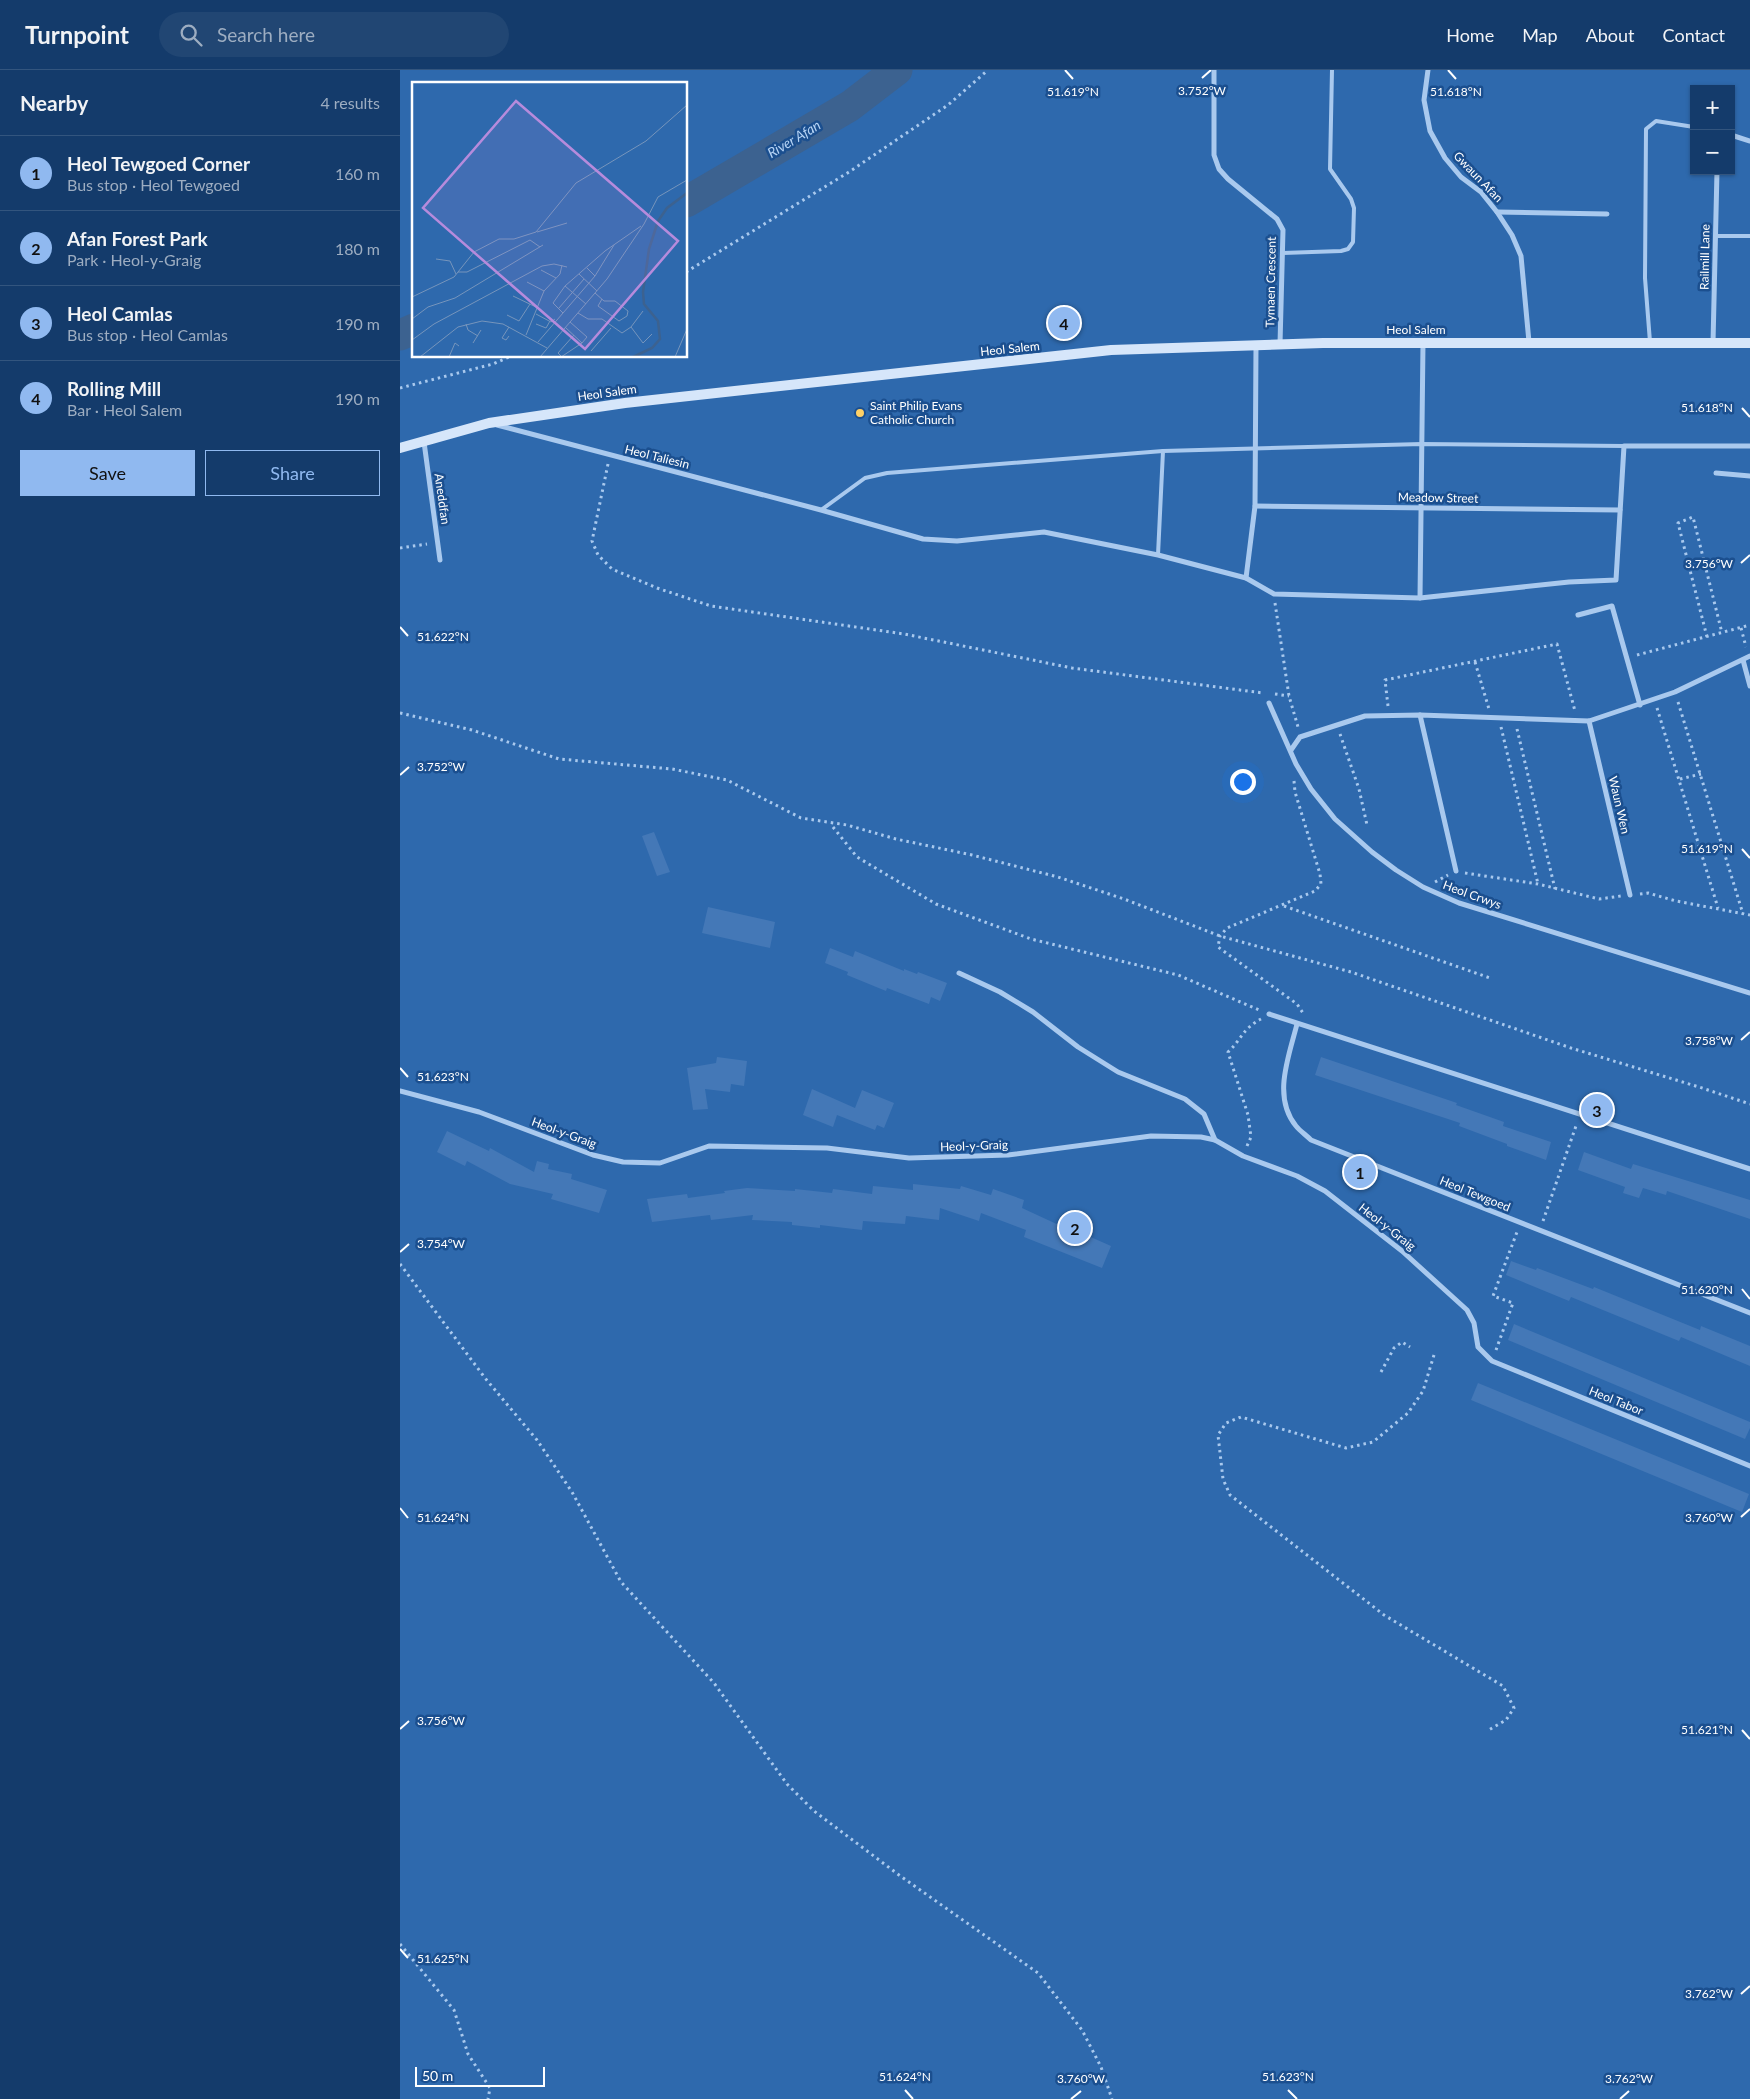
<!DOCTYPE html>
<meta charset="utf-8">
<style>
:root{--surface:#143b6b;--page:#214673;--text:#f1f3f6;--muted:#9dadc1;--line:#33557e;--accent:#90b9f0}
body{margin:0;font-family:Lato,sans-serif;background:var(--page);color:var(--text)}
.controls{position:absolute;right:15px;top:15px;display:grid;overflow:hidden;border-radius:0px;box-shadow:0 1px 4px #0004}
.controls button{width:45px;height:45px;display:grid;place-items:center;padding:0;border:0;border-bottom:1px solid var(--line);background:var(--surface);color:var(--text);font:25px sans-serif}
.scale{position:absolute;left:15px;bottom:12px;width:130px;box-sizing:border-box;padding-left:5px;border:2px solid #fff;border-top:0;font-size:14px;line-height:18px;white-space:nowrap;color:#fff;-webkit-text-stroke:4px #1b4f8f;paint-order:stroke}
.you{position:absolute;left:842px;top:711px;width:18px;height:18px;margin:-12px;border:4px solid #fff;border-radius:50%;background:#1a73e8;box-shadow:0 0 0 8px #1a73e833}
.badge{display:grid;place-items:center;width:32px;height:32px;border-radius:50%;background:var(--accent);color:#111;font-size:16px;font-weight:700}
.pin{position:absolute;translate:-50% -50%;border:2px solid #fff;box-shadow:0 1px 5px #0006}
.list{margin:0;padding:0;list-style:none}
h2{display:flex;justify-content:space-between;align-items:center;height:65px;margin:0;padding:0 20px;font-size:21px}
h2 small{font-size:16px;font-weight:400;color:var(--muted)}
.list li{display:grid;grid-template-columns:32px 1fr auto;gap:15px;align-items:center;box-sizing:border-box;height:75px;padding:0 20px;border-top:1px solid var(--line)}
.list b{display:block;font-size:19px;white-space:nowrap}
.list p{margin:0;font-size:16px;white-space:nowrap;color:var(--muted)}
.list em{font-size:16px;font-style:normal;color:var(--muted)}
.actions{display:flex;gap:10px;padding:15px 20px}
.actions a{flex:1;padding:11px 0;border:1px solid var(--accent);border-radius:0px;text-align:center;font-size:18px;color:var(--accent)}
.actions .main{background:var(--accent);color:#111}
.icon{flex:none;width:28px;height:28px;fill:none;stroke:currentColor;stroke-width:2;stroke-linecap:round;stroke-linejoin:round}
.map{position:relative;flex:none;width:1350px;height:2029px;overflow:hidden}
header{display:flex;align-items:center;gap:30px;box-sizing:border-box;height:70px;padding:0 25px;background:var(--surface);border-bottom:1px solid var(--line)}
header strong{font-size:24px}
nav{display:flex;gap:28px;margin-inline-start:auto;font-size:18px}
.search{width:350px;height:45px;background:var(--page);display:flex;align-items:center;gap:12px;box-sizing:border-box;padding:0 18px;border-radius:28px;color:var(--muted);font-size:19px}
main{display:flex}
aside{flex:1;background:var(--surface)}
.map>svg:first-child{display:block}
</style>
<header>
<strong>Turnpoint</strong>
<div class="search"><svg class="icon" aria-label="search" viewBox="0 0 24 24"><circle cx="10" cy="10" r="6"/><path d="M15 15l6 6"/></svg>Search here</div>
<nav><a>Home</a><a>Map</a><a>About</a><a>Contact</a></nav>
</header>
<main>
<aside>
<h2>Nearby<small>4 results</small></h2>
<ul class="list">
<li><span class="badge">1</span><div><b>Heol Tewgoed Corner</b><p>Bus stop · Heol Tewgoed</p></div><em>160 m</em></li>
<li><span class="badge">2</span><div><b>Afan Forest Park</b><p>Park · Heol-y-Graig</p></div><em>180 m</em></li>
<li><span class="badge">3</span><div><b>Heol Camlas</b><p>Bus stop · Heol Camlas</p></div><em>190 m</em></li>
<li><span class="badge">4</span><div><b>Rolling Mill</b><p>Bar · Heol Salem</p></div><em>190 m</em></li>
</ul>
<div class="actions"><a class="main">Save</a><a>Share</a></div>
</aside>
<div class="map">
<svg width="1350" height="2029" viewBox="0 0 1350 2029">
<rect width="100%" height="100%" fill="#1b4f8f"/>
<path fill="#2e69ad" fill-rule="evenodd" d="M0,0H1350V2029H0ZM14,14H286V286H14ZM1294,19H1331V101H1294Z"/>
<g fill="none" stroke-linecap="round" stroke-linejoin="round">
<g stroke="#3c6290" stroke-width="31">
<path d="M286,132L450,36L497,0"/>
<path d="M0,265L14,259"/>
</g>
</g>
<g fill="#4478b7">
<path d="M254,762L270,802L257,806L242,766Z"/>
<path d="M308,837L375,852L370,878L302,863Z"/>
<path d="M430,878L453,887L455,881L504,901V899L517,904L518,902L547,913L540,931L531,927L529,934L487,918L486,921L447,905L448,902L425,893Z"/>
<path d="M317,987L347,991L344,1016L331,1014L330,1022L305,1019L308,1039L293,1040L287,998L316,993Z"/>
<path d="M921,987L1057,1033L1056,1035L1104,1052L1103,1056L1151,1072L1146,1090L1107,1076V1074L1059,1056L1060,1053L915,1005Z"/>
<path d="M412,1019L455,1038L462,1020L494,1033L484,1058L477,1055L475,1060L437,1045L433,1057L403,1045Z"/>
<path d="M47,1061L89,1081L90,1078L134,1102L137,1091L149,1094L148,1099L172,1104L171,1109L207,1120L199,1143L151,1129L153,1124L110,1114L67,1091L65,1096L37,1082Z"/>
<path d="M1184,1082L1231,1099L1233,1094L1350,1130V1149L1267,1121L1266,1125L1243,1118L1239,1128L1223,1123L1225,1117L1178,1100Z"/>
<path d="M513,1114L560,1119L561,1116L591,1125L593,1119L624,1130L622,1138L676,1163L677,1161L711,1176L702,1198L624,1167L626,1160L581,1143L579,1151L540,1138L539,1150L506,1146L505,1154L463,1151L462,1160L420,1155V1158L392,1155V1152L352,1150L353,1145L311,1150L310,1145L252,1152L247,1129L287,1124L288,1128L325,1123L324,1121L347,1118L395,1121V1119L432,1123L433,1119L472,1124L473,1116L513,1120Z"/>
<path d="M1111,1191L1136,1200L1137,1198L1193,1219L1194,1217L1300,1260L1301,1256L1350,1276V1296L1281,1267L1279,1271L1171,1227L1169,1231L1106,1205Z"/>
<path d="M1114,1254L1350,1352V1358L1345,1369L1108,1270Z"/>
<path d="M1078,1313L1349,1424L1342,1442L1071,1330Z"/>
</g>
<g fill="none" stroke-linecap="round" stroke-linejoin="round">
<g stroke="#a9c9ee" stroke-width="3" stroke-dasharray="2.5 4" stroke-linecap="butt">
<path d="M286,202L449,102L548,35L588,0"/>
<path d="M0,318L93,294L111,286"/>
<path d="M208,394L192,471L198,485L212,499L257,518L311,536L504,564L672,598L863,623"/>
<path d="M0,478L27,474"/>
<path d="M875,533L889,626L898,657"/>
<path d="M1341,558L1346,577"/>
<path d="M1307,567L1278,453L1293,447L1322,563"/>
<path d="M1237,585L1350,555"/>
<path d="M1075,592L1089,639"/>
<path d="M875,624L889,626"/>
<path d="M1278,632L1343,844"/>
<path d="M988,636L985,610L1157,574L1175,641"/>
<path d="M1257,638L1318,838"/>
<path d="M0,643L72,660L159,689L272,699L327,710L401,748L447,755L496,769L572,785L658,807L724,829L820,866L951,902L1171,978L1299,1017L1350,1034"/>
<path d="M1101,657L1138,814"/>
<path d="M1117,659L1155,819"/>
<path d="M940,664L959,719L967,755"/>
<path d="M1280,709L1301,704"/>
<path d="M894,711L895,722L920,804L921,814L915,821L827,858L820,866L818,877L897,934L903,943"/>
<path d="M433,757L457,787L536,834L631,869L778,905L859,940"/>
<path d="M1302,783L1324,779"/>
<path d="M1065,803L1138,814L1199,829L1221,826"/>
<path d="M1035,812L1048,805"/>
<path d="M1240,824L1248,823L1276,831L1350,845"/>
<path d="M884,836L1090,908"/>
<path d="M847,1076L851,1067L848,1045L828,982C842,969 842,959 861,949"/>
<path d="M1143,1151L1177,1053"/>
<path d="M0,1194L85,1308L137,1370L172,1422L221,1512L314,1613L387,1714L414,1741L499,1805L638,1903L682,1960L701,1997L712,2029"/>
<path d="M1096,1280L1113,1233L1093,1226L1117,1162"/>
<path d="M1034,1285L1023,1321L1008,1343L973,1372L946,1378L841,1347L826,1353L818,1365L823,1409L830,1425L984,1545L1103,1616L1114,1638L1106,1650L1087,1661"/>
<path d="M981,1302L994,1278L1002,1272L1010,1277"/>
<path d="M0,1874L54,1940L68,1984L90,2018L88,2029"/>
</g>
<g stroke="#a9c9ee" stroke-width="4">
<path d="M1315,166H1350"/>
<path d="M883,183L941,181L948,179L953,172L954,138L951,129L930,99L932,0"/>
<path d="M1250,272L1245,208L1246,59L1256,51L1294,57"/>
<path d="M421,440L465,408L487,403L763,381"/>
<path d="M758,485L763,381L1022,374L1224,376"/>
</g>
<g stroke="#a9c9ee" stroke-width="5">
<path d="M814,0V85L819,99L828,109L877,149L883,160L880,274"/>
<path d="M1028,0L1024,30L1030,61L1045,88L1061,107L1081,122L1097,142L1112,165L1121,186L1129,272"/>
<path d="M1331,65L1350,71"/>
<path d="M1097,142L1207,144"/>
<path d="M1313,273L1317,101"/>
<path d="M97,355L421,440L523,469L557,471L644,462L758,485L846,508L874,524L1020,528L1169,512L1216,510L1224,376H1350"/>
<path d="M24,372L40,490"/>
<path d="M1316,403L1350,406"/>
<path d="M855,436L1220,440"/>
<path d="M846,508L855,436L856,276"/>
<path d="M1020,528L1023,273"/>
<path d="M1178,545L1212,536L1240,635"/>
<path d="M1343,590L1350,616"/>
<path d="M869,633L896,694L911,719L935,749L972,782L996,800L1023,817L1059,833L1350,923"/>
<path d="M1020,645L1056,801"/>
<path d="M1189,651L1230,825"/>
<path d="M891,680L900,667L965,646L1020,645L1189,651L1275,622L1350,586"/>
<path d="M559,903L600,922L633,942L678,977L718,1002L785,1029L804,1044L815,1070"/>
<path d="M869,944L1350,1099"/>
<path d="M897,954C889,986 872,1027 896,1056C900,1061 906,1065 911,1070L1350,1243"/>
<path d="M0,1021L79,1042L193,1085L223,1092L260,1093L309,1076L427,1078L509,1088L608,1085L751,1066L801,1067L815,1070L843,1086L897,1106L925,1121L1002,1181L1067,1240L1074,1253L1078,1277L1092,1291L1350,1396"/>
</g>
<path stroke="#d6e6fa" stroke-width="10" d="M0,378L89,353L225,333L711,280L923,273H1350"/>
</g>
<path fill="none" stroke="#fff" stroke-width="2" d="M665,0L673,9M1048,0L1056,9M802,8L811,0M1342,338L1350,347M1341,493L1350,485M0,557L8,566M0,705L9,697M1342,779L1350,788M1341,970L1350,962M0,998L8,1007M0,1182L9,1174M1342,1219L1350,1229M0,1438L8,1448M1341,1447L1350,1439M0,1659L9,1651M1342,1660L1350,1669M0,1879L8,1888M1341,1924L1350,1916M505,2020L513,2029M888,2020L897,2029M671,2029L681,2021M1220,2029L1229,2021"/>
<circle fill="#ffd166" stroke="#1b4f8f" stroke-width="2" cx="460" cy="343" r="5"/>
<g text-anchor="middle" stroke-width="5" stroke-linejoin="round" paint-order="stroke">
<g font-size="12" fill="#fff" stroke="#1b4f8f">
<text transform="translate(1078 107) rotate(46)" y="4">Gwaun Afan</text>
<text transform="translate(1305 187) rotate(-89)" y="4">Railmill Lane</text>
<text transform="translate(871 212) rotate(-89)" y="4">Tymaen Crescent</text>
<text x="1016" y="264">Heol Salem</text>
<text transform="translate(610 279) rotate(-6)" y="4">Heol Salem</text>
<text transform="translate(207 323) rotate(-8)" y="4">Heol Salem</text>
<text transform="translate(257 387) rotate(14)" y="4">Heol Taliesin</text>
<text transform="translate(1038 428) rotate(1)" y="4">Meadow Street</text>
<text transform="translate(42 429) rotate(82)" y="4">Aneddfan</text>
<text transform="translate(1219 735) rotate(77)" y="4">Waun Wen</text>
<text transform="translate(1072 825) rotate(20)" y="4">Heol Crwys</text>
<text transform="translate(164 1063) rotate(20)" y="4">Heol-y-Graig</text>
<text transform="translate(574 1076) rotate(-2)" y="4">Heol-y-Graig</text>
<text transform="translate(1075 1124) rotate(22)" y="4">Heol Tewgoed</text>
<text transform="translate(987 1157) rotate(38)" y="4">Heol-y-Graig</text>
<text transform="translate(1216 1331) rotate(22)" y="4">Heol Tabor</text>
</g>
<g font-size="12" fill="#fff" stroke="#1b4f8f" text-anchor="start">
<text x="470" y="340">Saint Philip Evans<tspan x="470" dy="14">Catholic Church</tspan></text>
</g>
<g font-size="14" font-style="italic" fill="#b5d3f5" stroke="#1b4f8f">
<text transform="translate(394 69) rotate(-31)" y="5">River Afan</text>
</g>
</g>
<g transform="translate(12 12)">
<rect width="275" height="275" fill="#1b4f8f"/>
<path d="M0,0H275V275H0Z" fill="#2e69ad"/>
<path fill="none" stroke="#3c6290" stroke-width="2.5" d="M221,275L240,266L248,257L246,239L232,222L231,210L237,167L246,139L255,126L275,111"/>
<path fill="none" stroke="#7695bc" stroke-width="1" d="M125,150L155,141M24,177L38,179L44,192M129,188L144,196M46,190H55L118,158L128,165M167,192L185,209M183,194L202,163M115,200L132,209M153,204L174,222M183,211L192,219H203L216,229L215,234L207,239L186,224L190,217M101,214L126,226M0,215L42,195L62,170L87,157H102L124,150L164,101L234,59L275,23M147,226L172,197M151,231L183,194L175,186M166,231L176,237H190L210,251L219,245L231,229M124,232L139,240L143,237M95,233L107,239L118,222M0,237L16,225L43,216L131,163M158,240L175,255L170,261M54,242L56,248L66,254M124,242L134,246L138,239M219,245L231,261L240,252M114,253L132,209L148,192L150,183M97,254L94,258L90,256L97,245M0,258L22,242L130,184L142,182L155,185M126,260L151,231L141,221L153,204L193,169L229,144M61,261L69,248M179,269L199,246M149,274L146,271L162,253M8,275L46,245L70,239L91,242L135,266M37,275L43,261L47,264M128,275L195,197L232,142L246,115L275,98M149,275L170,261L153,245M263,275L275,247"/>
<path fill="#b68bdc" fill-opacity="0.15" stroke="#b68bdc" stroke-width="2.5" d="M104,19L266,159L173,267L11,126Z"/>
<rect width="275" height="275" fill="none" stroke="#fff" stroke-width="2.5"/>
</g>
<g font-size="12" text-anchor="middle" fill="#fff" stroke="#1b4f8f" stroke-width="5" stroke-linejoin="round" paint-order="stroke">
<text x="802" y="25">3.752°W</text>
<text x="673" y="26">51.619°N</text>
<text x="1056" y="26">51.618°N</text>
<text x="1307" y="342">51.618°N</text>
<text x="1309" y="498">3.756°W</text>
<text x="43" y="571">51.622°N</text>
<text x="41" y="701">3.752°W</text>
<text x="1307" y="783">51.619°N</text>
<text x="1309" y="975">3.758°W</text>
<text x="43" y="1011">51.623°N</text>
<text x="41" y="1178">3.754°W</text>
<text x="1307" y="1224">51.620°N</text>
<text x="1309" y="1452">3.760°W</text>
<text x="43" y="1452">51.624°N</text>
<text x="41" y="1655">3.756°W</text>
<text x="1307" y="1664">51.621°N</text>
<text x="43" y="1893">51.625°N</text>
<text x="1309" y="1928">3.762°W</text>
<text x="505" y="2011">51.624°N</text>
<text x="888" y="2011">51.623°N</text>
<text x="681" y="2013">3.760°W</text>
<text x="1229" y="2013">3.762°W</text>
</g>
</svg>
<div class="controls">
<button>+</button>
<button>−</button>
</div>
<div class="scale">50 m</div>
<div class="you"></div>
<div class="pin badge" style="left:960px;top:1102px">1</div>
<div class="pin badge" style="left:675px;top:1158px">2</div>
<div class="pin badge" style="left:1197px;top:1040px">3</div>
<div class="pin badge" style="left:664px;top:253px">4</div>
</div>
</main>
